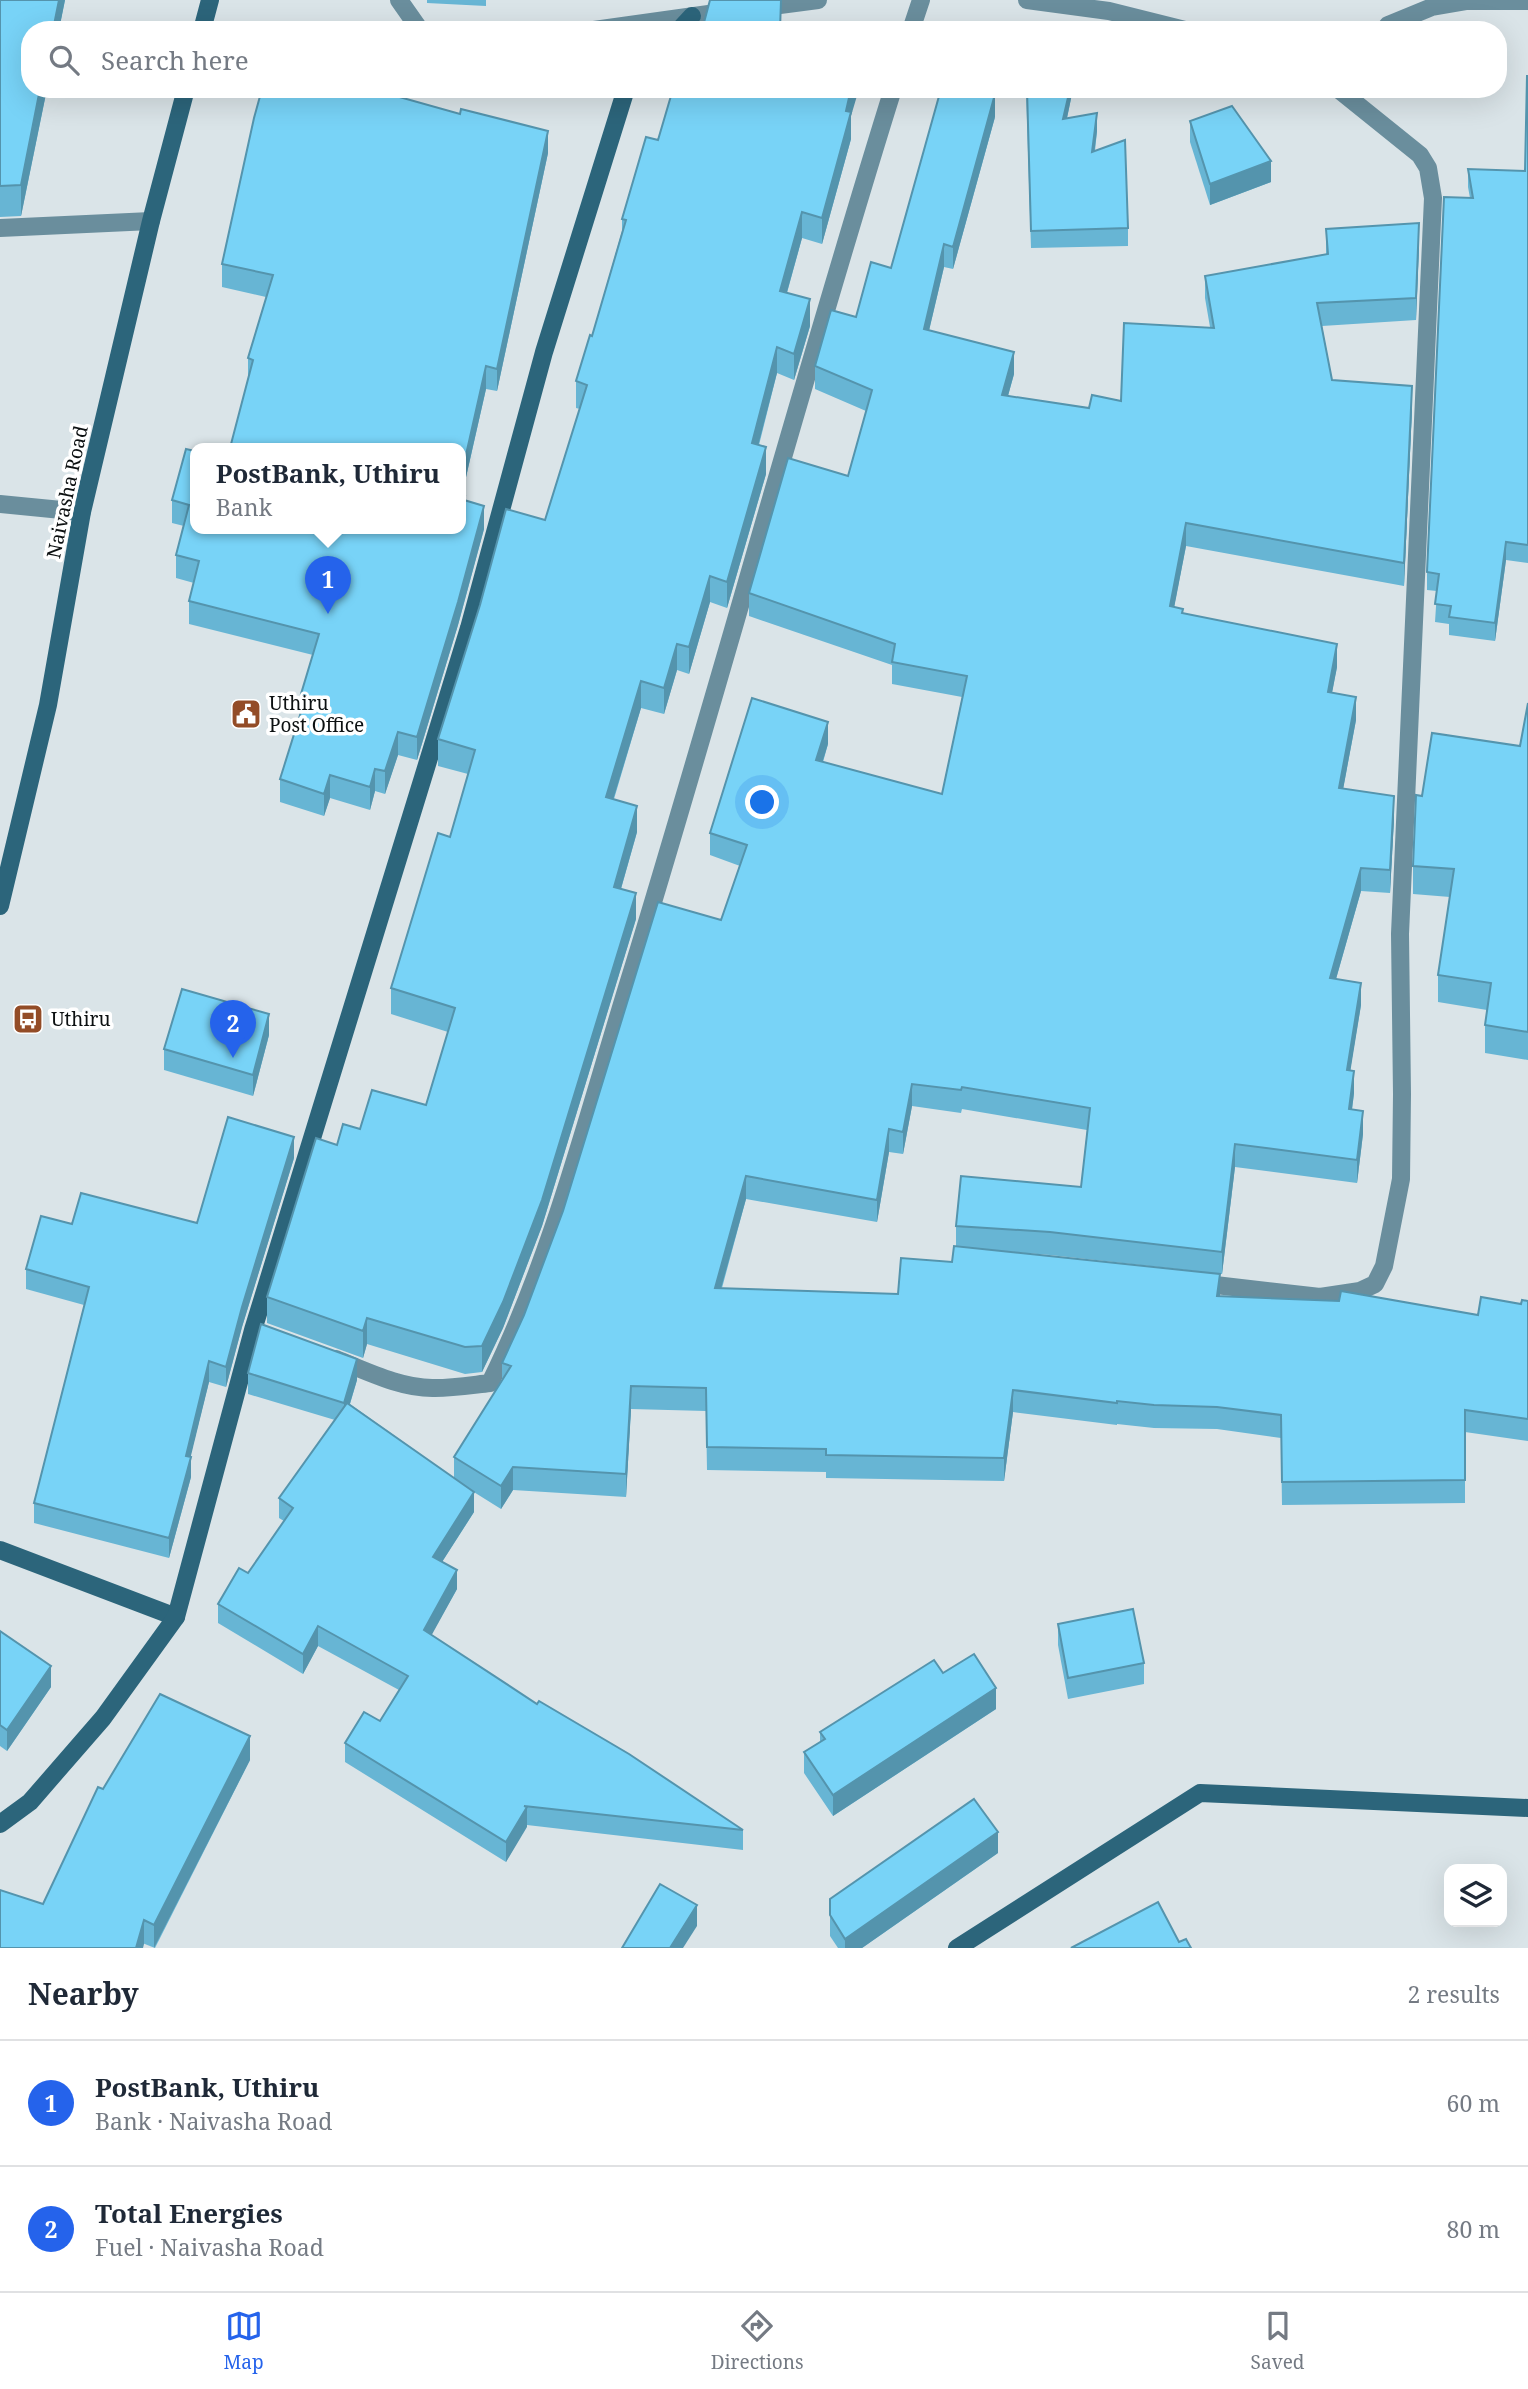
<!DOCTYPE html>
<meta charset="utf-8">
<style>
:root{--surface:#fff;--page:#f6f6f7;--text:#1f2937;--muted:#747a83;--line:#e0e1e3;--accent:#2563eb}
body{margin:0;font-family:"Noto Serif",serif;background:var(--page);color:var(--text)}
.controls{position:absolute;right:21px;bottom:21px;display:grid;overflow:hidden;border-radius:14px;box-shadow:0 7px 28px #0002}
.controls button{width:63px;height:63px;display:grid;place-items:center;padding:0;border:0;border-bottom:2px solid var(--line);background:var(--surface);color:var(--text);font:35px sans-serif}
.you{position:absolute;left:763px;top:803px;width:24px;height:24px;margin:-18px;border:5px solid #fff;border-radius:50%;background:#1a73e8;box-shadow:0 0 0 10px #1a73e833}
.badge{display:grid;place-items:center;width:46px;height:46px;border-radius:50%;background:var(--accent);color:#fff;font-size:23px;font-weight:700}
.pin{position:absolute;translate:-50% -58px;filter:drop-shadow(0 2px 4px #0008)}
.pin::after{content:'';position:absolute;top:37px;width:24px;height:21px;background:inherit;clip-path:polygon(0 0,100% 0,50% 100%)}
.popup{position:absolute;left:190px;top:443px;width:276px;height:91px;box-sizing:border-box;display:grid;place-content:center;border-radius:14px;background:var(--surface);filter:drop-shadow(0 2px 5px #0005);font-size:23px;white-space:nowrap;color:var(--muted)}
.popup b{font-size:26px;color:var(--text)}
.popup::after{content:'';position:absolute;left:50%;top:100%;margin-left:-14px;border:14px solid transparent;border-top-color:var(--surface)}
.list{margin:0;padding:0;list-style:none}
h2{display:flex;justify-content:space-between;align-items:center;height:91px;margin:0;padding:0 28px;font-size:30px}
h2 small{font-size:23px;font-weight:400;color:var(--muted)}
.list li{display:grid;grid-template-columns:46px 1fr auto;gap:21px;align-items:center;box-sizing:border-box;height:126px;padding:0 28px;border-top:2px solid var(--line)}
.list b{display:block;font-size:26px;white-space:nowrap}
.list p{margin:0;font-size:23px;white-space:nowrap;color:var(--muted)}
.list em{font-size:23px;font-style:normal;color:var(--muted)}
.icon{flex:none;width:38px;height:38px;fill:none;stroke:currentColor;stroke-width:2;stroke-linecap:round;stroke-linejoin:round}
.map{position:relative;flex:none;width:1528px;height:1948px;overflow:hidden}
.search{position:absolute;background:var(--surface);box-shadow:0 7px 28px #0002;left:21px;right:21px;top:21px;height:77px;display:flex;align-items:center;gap:18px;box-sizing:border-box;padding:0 24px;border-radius:28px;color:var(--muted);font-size:26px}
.sheet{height:343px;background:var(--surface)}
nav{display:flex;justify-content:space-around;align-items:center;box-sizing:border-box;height:98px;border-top:2px solid var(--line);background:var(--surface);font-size:19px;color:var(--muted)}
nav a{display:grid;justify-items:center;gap:4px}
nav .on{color:var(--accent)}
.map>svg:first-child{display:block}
</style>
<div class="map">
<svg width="1528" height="1948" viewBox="0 0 1528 1948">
<rect width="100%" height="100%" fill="#dae4e8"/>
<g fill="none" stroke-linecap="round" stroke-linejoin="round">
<g stroke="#6a8e9d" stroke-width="18">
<path d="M399,0L420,30"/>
<path d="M1027,0L1109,11L1185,30"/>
<path d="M757,8L818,0"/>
<path d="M594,30L730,11"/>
<path d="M911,30L921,0"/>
<path d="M1384,30L1388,25L1432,7L1467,1H1528"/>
<path d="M0,228L151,221"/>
<path d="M0,504L82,512"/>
<path d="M1198,1283L1320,1297L1360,1291L1375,1284L1384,1266L1401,1179L1402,1094L1400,934L1433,198L1428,168L1420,155L1338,89"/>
<path d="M336,1359C366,1371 402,1389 435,1388C454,1388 472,1385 490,1383C555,1251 590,1105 634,965C723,674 802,380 893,89"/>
</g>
<g stroke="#2c657b" stroke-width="18">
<path d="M202,30L210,0"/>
<path d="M679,30L692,16"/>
<path d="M0,906L48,705L82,512L151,221L186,89"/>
<path d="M0,1550L176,1617"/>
<path d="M0,1824L30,1802L103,1718L176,1617L253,1330L469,628L544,352L626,89"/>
<path d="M957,1948L1200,1793L1528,1808"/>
</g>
</g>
<g fill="#67b5d4" fill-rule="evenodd">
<path d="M0,0H65L21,216L0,217Z"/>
<path d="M427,0H486V6L427,3Z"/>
<path d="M1528,76V563L1506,560L1495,641L1449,635V624L1435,622L1437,591L1427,590V572L1470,198L1468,187V169L1525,171Z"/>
<path d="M1026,89H1073L1067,118L1097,131L1095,151L1128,228V246L1031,248Z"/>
<path d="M851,116V139L822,244L802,238L787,293L810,326L794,380L777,373L759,445L766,474L727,608L710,602L689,674L677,670L664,714L641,708L614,799L637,832L621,889L636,919L542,1226L503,1328L482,1372L465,1374L367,1344L363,1358L267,1323V1297L337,1145L360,1129L426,1105L448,1032L391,1014V988L450,837L468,774L438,766V739L545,520L580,409L576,408V381L592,336L622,231V219L658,140Z"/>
<path d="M995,117L953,269L944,267L929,330L1014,374L1008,396L1089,408L1121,401L1210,327L1205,298V276L1326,254V229L1419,245L1416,320L1322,326L1332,380L1412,409L1404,586L1186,546L1174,607L1183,613L1337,667L1332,692L1356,720L1343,789L1394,819L1390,893L1361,891L1336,979L1361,1005L1350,1070L1354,1093L1352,1110L1363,1134L1357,1183L1235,1167L1222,1274L1050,1255L1002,1251L1220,1296L1478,1315L1528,1301V1441L1465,1432V1503L1282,1505L1281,1438L1217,1429L1154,1428L1117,1424V1425L1013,1412L1004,1481L826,1478V1472L707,1470L706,1411L631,1409L626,1497L513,1490L501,1509L469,1489L474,1512L442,1562L457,1589L431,1635L537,1704L743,1830V1850L527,1825L506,1862L345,1762V1743L380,1721L399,1690L318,1646L303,1674L218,1623V1604L248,1573L284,1521L279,1518V1498L335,1420L248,1394V1373L357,1380L350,1404L454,1478V1457L502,1381V1363L721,920L740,866L710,855V833L828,744L823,762L942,794L962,697L892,684V665L749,616V593L848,476L866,411L815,389V366L856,317L891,268ZM912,1106L961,1113L962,1109L1087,1130L1081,1187L956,1226V1247L952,1262L898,1294L722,1288L746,1199L877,1222L889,1152L903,1154Z"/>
<path d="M1190,121L1271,182L1210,205L1190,142Z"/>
<path d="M548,153L497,391L486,389L462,495L484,529L458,625L417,760L398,755L385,794L375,791L370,810L330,798L324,816L280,802V779L301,711V694L313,655L189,624V601L194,583L176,578V555L184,526L172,523V500L461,528L248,381V358L266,297L222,287V264Z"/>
<path d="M1528,703V1060L1485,1053V1025L1487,1010L1438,1002V975L1450,897L1413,894V866L1422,796L1520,746Z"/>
<path d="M269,1035L253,1096L164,1070V1049Z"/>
<path d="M294,1158L242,1327L226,1387L209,1382L190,1457L191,1477L169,1558L34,1523V1503L84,1305L26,1289V1269L72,1224L197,1223Z"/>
<path d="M1058,1624L1144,1663V1684L1068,1699L1058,1645Z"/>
<path d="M0,1631L51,1687L7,1751L0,1746Z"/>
<path d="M943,1673L996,1709L833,1816L804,1773V1752L820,1742V1732Z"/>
<path d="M250,1760L155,1948L43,1904L103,1789Z"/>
<path d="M998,1853L862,1948H838L830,1936V1899Z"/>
</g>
<g fill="#5494ad">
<path d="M59,0H65L59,30H53Z"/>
<path d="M40,89H47L21,216V185Z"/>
<path d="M851,89H859L851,116V139L822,244V218Z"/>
<path d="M1070,89H1073L1063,137V119Z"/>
<path d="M995,94V117L953,269V247Z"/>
<path d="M1097,113V131L1092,170V152Z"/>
<path d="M548,131V153L497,391V369Z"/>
<path d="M1271,161V182L1210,205V184Z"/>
<path d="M802,212V238L780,317V291Z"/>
<path d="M1419,223V245L1416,320V298Z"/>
<path d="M944,244V267L924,352V329Z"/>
<path d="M810,299V326L794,380V354Z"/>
<path d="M777,347V373L752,469V443Z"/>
<path d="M1014,352V374L1002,417V395Z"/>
<path d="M486,366V389L461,499V477Z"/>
<path d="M1412,386V409L1404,586V563Z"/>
<path d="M766,447V474L727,608V582Z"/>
<path d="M484,506V529L458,625L417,760V737Z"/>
<path d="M1186,523V546L1170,629V606Z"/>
<path d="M1506,542V560L1495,641V623Z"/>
<path d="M710,576V602L689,674V647Z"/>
<path d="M677,644V670L664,714V688Z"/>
<path d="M1337,644V667L1328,714V692Z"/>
<path d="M641,681V708L606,823V797Z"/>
<path d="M1356,697V720L1339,811V788Z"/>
<path d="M828,722V744L816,783V760Z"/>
<path d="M398,732V755L385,794V771Z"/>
<path d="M375,769V791L370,810V787Z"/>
<path d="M330,775V798L324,816V794Z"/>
<path d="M1394,796V819L1390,893V870Z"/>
<path d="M637,806V832L614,913V887Z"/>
<path d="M1361,868V891L1330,1000V978Z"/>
<path d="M636,893V919L542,1226L503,1328L482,1372V1346Z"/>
<path d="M1361,983V1005L1347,1092V1070Z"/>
<path d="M269,1014V1035L253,1096V1075Z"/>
<path d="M1354,1071V1093L1349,1132V1109Z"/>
<path d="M912,1084V1106L903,1154V1132Z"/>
<path d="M1363,1111V1134L1357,1183V1160Z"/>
<path d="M889,1129V1152L877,1222V1200Z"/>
<path d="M294,1137V1158L242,1327L226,1387V1367L242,1307Z"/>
<path d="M1235,1144V1167L1222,1274V1252Z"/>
<path d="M746,1176V1199L715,1310V1288Z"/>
<path d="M1220,1274V1297L1217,1296Z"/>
<path d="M367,1318V1344L363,1358V1331Z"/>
<path d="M357,1359V1380L344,1423V1403Z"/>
<path d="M209,1361V1382L186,1476V1456Z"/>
<path d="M631,1386V1409L626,1497V1474Z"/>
<path d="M1013,1390V1412L1004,1481V1458Z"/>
<path d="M191,1457V1477L169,1558V1538Z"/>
<path d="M513,1467V1490L501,1509V1486Z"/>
<path d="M474,1492V1512L433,1576V1557Z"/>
<path d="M457,1570V1589L424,1649V1630Z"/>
<path d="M318,1626V1646L303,1674V1654Z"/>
<path d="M51,1666V1687L7,1751V1730Z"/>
<path d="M996,1688V1709L833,1816V1795Z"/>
<path d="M250,1736V1760L154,1948V1925Z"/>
<path d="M527,1807V1827L506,1862V1842Z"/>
<path d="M998,1832V1853L862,1948H845V1939Z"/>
<path d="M697,1905V1926L683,1948H670Z"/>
<path d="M144,1920V1944L143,1948H136Z"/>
</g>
<g fill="#78d3f7" stroke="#5494ad" stroke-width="2">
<path d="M0,0H59L53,30H30V89H40L21,185L0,186Z"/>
<path d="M710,0H781L780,30H702Z"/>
<path d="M868,28V30H839Z"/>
<path d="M1527,76H1528V545L1506,542L1495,623L1449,617L1451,606L1435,604L1439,574L1427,572L1444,197L1473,198L1468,169L1525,171Z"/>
<path d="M262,89H371L460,114L461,109L548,131L497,369L486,366L461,477V448H230L253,360L248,358L273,275L222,264L254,118Z"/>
<path d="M673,89H851L846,111L851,112L822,218L802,212L780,291L810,299L794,354L777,347L752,443L766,447L727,582L710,576L689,647L677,644L664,688L641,681L606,797L637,806L614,887L636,893L542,1200L503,1302L482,1346L465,1347L367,1318L363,1331L267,1297L316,1138L337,1145L343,1124L360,1129L372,1090L426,1105L455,1008L391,988L438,833L450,837L475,750L438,739L480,605L506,509L545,520L587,385L576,381L590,335L592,336L626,220L622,219L646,137L658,140Z"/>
<path d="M941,89H979L995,94L953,247L944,244L924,329L1014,352L1002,395L1089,408L1092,395L1121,401L1124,323L1214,328L1205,276L1328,254L1326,229L1419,223L1416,298L1317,303L1332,380L1412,386L1404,563L1186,523L1170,606L1183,609L1182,613L1337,644L1328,692L1356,697L1339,788L1394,796L1390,870L1361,868L1330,978L1361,983L1347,1070L1354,1071L1349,1109L1363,1111L1357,1160L1235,1144L1222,1252L1050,1232L956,1226L961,1176L1081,1187L1090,1108L962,1087L961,1090L912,1084L903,1132L889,1129L877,1200L746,1176L715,1288L898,1294L901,1258L952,1262L954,1246L1220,1274L1217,1296L1339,1301L1341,1291L1478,1315L1481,1297L1521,1304L1522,1300L1528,1301V1419L1465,1410V1480L1282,1482L1281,1415L1217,1407L1154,1405L1117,1401V1403L1013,1390L1004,1458L826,1455V1449L707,1447L706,1388L631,1386L626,1474L513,1467L501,1486L454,1457L511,1366L502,1363L524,1315L563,1211L658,902L721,920L747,845L710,833L752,698L828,722L816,760L942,794L967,676L892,662L895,644L749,593L788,458L848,476L872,390L815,366L831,310L856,317L871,262L891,268Z"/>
<path d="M1027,89H1070L1063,119L1097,113L1092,152L1125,140L1128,228L1031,231Z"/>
<path d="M1232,106L1271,161L1210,184L1190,121Z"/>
<path d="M186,449L195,451V528H461V495L465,496L464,500L484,506L458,602L417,737L398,732L385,771L375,769L370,787L330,775L324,794L280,779L306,696L301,694L319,634L189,601L199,561L176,555L189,505L172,500Z"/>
<path d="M1528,703V1032L1485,1025L1491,983L1438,975L1454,869L1413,866L1416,795L1422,796L1432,733L1520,746Z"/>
<path d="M182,989L269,1014L253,1075L164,1049Z"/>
<path d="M228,1117L294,1137L242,1307L226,1367L209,1361L186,1456L191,1457L169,1538L34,1503L89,1287L26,1269L41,1216L72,1224L81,1193L197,1223Z"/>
<path d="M261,1324L357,1359L344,1403L248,1373Z"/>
<path d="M347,1403L474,1492L433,1557L457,1570L424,1630L537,1704L539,1701L629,1754L743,1830L524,1806L527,1807L506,1842L345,1743L364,1712L380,1721L408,1676L318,1626L303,1654L218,1604L239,1568L248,1573L293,1508L279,1498Z"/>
<path d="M1133,1609L1144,1663L1068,1678L1058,1624Z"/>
<path d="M0,1631L51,1666L7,1730L0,1725Z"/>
<path d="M974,1654L996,1688L833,1795L804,1752L825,1739L820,1732L934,1660L943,1673Z"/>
<path d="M160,1694L250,1736L154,1925L144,1920L136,1948H0V1890L43,1904L98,1787L103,1789Z"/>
<path d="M974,1799L998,1832L845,1939L830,1915V1899Z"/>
<path d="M660,1884L697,1905L670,1948H622Z"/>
<path d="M1158,1902L1179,1942L1186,1939L1191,1948H1071Z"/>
</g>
<defs>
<g id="civic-square" transform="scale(1.575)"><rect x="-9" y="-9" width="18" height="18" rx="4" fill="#934c27" stroke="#fff"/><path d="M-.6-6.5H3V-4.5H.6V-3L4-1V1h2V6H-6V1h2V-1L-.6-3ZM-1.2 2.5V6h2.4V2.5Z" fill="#fff"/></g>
<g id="bus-square" transform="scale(1.575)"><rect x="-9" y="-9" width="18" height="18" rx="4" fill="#934c27" stroke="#fff"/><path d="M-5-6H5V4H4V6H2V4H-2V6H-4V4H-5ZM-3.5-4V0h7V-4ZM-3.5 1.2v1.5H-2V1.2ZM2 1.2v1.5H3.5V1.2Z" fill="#fff"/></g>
</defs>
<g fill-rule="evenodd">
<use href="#civic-square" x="246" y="714"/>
<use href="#bus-square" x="28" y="1019"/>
</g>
<g text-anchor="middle" stroke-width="7" stroke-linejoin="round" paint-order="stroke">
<g font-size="19" fill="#0c1011" stroke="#fff">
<text transform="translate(67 492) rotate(-78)" y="7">Naivasha Road</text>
</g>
<g font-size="19" fill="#0c1011" stroke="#fff" text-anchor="start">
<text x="269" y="710">Uthiru<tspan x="269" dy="22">Post Office</tspan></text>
<text x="51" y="1026">Uthiru</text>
</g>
</g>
</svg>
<div class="controls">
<button><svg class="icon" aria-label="layers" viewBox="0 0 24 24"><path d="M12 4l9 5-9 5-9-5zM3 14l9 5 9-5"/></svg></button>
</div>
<div class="you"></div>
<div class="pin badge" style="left:328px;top:614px">1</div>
<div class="popup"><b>PostBank, Uthiru</b>Bank</div>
<div class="pin badge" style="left:233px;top:1058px">2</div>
<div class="search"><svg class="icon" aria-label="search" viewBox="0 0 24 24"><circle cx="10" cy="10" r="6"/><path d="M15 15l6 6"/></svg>Search here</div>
</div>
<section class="sheet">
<h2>Nearby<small>2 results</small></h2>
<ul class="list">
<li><span class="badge">1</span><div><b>PostBank, Uthiru</b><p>Bank · Naivasha Road</p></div><em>60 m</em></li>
<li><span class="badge">2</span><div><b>Total Energies</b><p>Fuel · Naivasha Road</p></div><em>80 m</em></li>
</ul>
</section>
<nav>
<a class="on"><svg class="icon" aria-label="map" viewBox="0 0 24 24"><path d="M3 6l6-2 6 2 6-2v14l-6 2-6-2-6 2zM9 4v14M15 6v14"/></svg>Map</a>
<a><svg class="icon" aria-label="directions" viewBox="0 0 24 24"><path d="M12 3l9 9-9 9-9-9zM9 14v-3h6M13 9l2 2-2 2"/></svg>Directions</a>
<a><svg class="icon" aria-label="saved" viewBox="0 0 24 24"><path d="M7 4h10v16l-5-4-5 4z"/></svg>Saved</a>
</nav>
